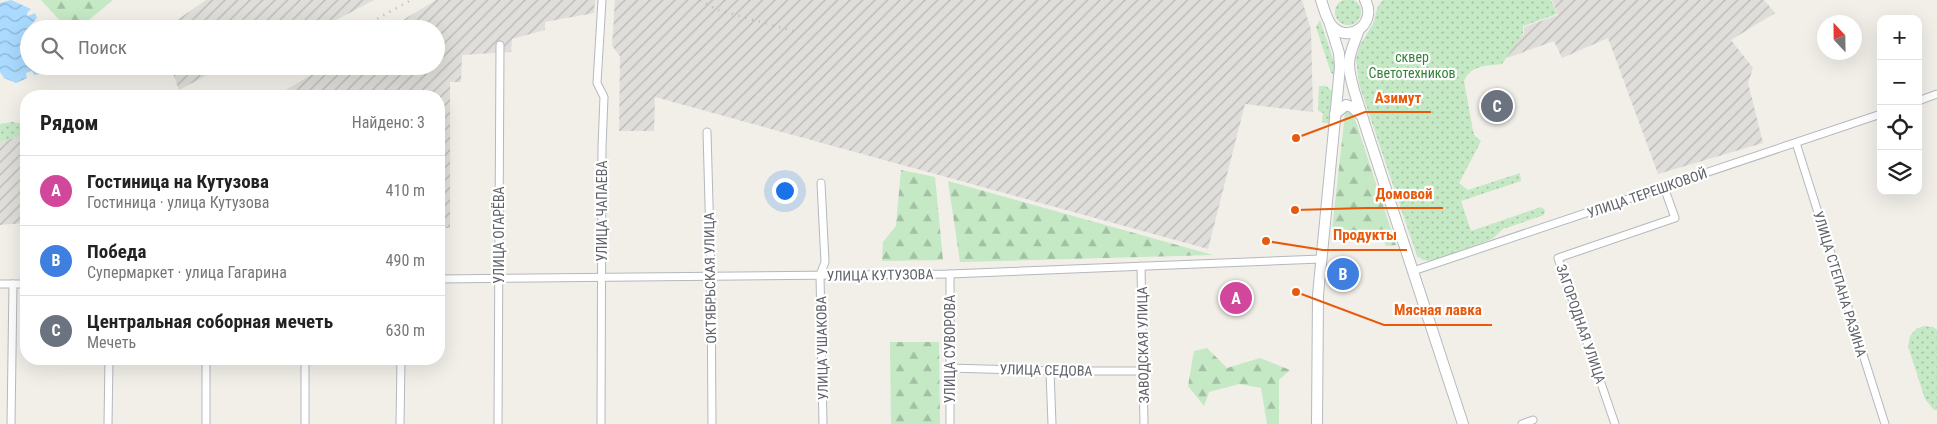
<!DOCTYPE html>
<html lang="ru">
<meta charset="utf-8">
<style>
:root{--surface:#fff;--page:#f6f6f6;--text:#222;--muted:#767676;--line:#e0e0e0;--accent:#0f766e}
body{margin:0;font-family:"Roboto Condensed",sans-serif;background:var(--page);color:var(--text)}
.controls{position:absolute;right:15px;top:15px;display:grid;overflow:hidden;border-radius:10px;box-shadow:0 5px 20px #0002}
.controls button{width:45px;height:45px;display:grid;place-items:center;padding:0;border:0;border-bottom:1px solid var(--line);background:var(--surface);color:var(--text);font:25px sans-serif}
.compass{position:absolute;left:1817px;top:15px;width:45px;height:45px;border-radius:50%;background:var(--surface);box-shadow:0 5px 20px #0002;rotate:338deg}
.you{position:absolute;left:784px;top:190px;width:18px;height:18px;margin:-12px;border:4px solid #fff;border-radius:50%;background:#1a73e8;box-shadow:0 0 0 8px #1a73e833}
.badge{display:grid;place-items:center;width:32px;height:32px;border-radius:50%;background:var(--accent);color:#fff;font-size:16px;font-weight:700}
.pin{position:absolute;translate:-50% -50%;border:2px solid #fff;box-shadow:0 1px 5px #0006}
.list{margin:0;padding:0;list-style:none}
h2{display:flex;justify-content:space-between;align-items:center;height:65px;margin:0;padding:0 20px;font-size:21px}
h2 small{font-size:16px;font-weight:400;color:var(--muted)}
.list li{display:grid;grid-template-columns:32px 1fr auto;gap:15px;align-items:center;box-sizing:border-box;height:70px;padding:0 20px;border-top:1px solid var(--line)}
.list b{display:block;font-size:19px;white-space:nowrap}
.list p{margin:0;font-size:16px;white-space:nowrap;color:var(--muted)}
.list em{font-size:16px;font-style:normal;color:var(--muted)}
.icon{flex:none;width:28px;height:28px;fill:none;stroke:currentColor;stroke-width:2;stroke-linecap:round;stroke-linejoin:round}
.map{position:relative;flex:none;width:1937px;height:424px;overflow:hidden}
.search{position:absolute;background:var(--surface);box-shadow:0 5px 20px #0002;left:20px;top:20px;width:425px;height:55px;display:flex;align-items:center;gap:12px;box-sizing:border-box;padding:0 18px;border-radius:28px;color:var(--muted);font-size:19px}
.panel{position:absolute;background:var(--surface);box-shadow:0 5px 20px #0002;left:20px;top:90px;width:425px;height:275px;border-radius:20px}
.map>svg:first-child{display:block}
</style>
<div class="map">
<svg width="1937" height="424" viewBox="0 0 1937 424">
<defs>
<pattern id="industrial-furrows" width="10" height="10" patternUnits="userSpaceOnUse" patternTransform="scale(1.25)"><rect width="10" height="10" fill="#e0deda"/><path d="M-1 1l2-2M0 10L10 0M9 11l2-2" fill="none" stroke="#b9b8b5"/></pattern>
<pattern id="green-dots" width="8" height="8" patternUnits="userSpaceOnUse" patternTransform="scale(1.25)"><rect width="8" height="8" fill="#c5e8c5"/><path d="M2 2h.1M6 6h.1" fill="none" stroke="#a3c0a4" stroke-width="1.8" stroke-linecap="round"/></pattern>
<pattern id="forest-firs" width="22" height="20" patternUnits="userSpaceOnUse" patternTransform="scale(1.25)"><rect width="22" height="20" fill="#c5e8c5"/><path d="M5 1l3.5 6h-7zM16 11l3.5 6h-7z" fill="#a3c0a4"/></pattern>
<pattern id="water-waves" width="16" height="10" patternUnits="userSpaceOnUse" patternTransform="scale(1.25)"><rect width="16" height="10" fill="#aadaff"/><path d="M0 5q4-4 8 0t8 0" fill="none" stroke="#8eb4d2"/></pattern>
</defs>
<rect width="100%" height="100%" fill="#f1efe8"/>
<g fill="url(#industrial-furrows)">
<path d="M206,0H374L319,29H164Z"/>
<path d="M436,0H595L594,13L545,22V30L512,39L511,52L462,55L461,82H450V228H439V96H276L326,66H436V29H388Z"/>
<path d="M615,0H1302L1311,30L1313,112L1245,104L1208,249L655,97L654,131H619L620,56L612,46Z"/>
<path d="M1552,0H1764L1775,13L1731,40L1753,68L1748,83L1763,143L1658,174L1608,38L1562,58L1554,41L1507,58L1503,46L1524,34V27L1558,15Z"/>
<path d="M170,66H224L179,90Z"/>
<path d="M26,134V223L0,225V142Z"/>
</g>
<g fill="url(#green-dots)">
<circle cx="1348" cy="12" r="13"/>
<path d="M1383,0H1551L1557,14L1523,26V33L1502,64C1486,66 1471,65 1464,81L1473,131L1475,136L1481,141L1459,183L1468,190L1520,173L1521,181L1461,201L1471,231L1541,207L1545,210L1544,215L1503,229L1492,239L1431,261L1423,260L1417,256L1359,84L1356,59L1360,45L1373,24L1378,6Z"/>
<path d="M1320,20L1334,62L1335,75L1331,73L1316,27Z"/>
<path d="M1319,86H1326L1332,91L1330,124L1322,122L1323,113L1318,111Z"/>
<path d="M12,122L26,124V134L0,142V124Z"/>
<path d="M1924,326L1933,327L1937,330V410H1934L1925,399L1908,346L1910,336L1916,329Z"/>
</g>
<g fill="url(#forest-firs)">
<path d="M41,0H113L78,29H68Z"/>
<path d="M1347,111L1353,113L1396,245L1386,246L1382,235H1341L1331,239L1345,113Z"/>
<path d="M901,170L935,177L943,260L882,261L883,242L896,226Z"/>
<path d="M948,181L1213,255L960,262Z"/>
<path d="M890,342H939L940,424H891Z"/>
<path d="M1207,348L1227,368L1260,358L1290,370L1279,380V424H1267L1261,388L1239,384L1209,392L1204,406L1188,386L1194,351Z"/>
</g>
<path fill="url(#water-waves)" d="M11,0L31,9L27,13L28,16L35,13L37,18L30,26L33,29H29V66H63L61,70L34,75L32,71L26,73L27,78L16,83L4,78L0,72V3Z"/>
<g fill="none" stroke-linecap="round" stroke-linejoin="round">
<g stroke="#b5b8bc" stroke-width="9">
<g id="minor">
<path d="M1918,101L1937,94"/>
<path d="M707,132L711,275L712,424"/>
<path d="M1796,143L1885,424"/>
<path d="M821,183L825,262L820,275L823,424"/>
<path d="M1141,266L1144,424"/>
<path d="M1413,271L1881,114"/>
<path d="M439,279L950,274L1321,259"/>
<path d="M0,284H26"/>
<path d="M305,359V424"/>
<path d="M949,368L1050,371H1143"/>
<path d="M1050,371L1052,424"/>
<path d="M11,424L13,284"/>
<path d="M108,424L109,359"/>
<path d="M206,424V359"/>
<path d="M400,424L401,359"/>
<path d="M498,424L500,45"/>
<path d="M601,424L602,147L604,97L597,83L602,0"/>
<path d="M950,424V274"/>
<path d="M1522,424L1533,420"/>
<path d="M1615,424L1558,258L1675,218L1664,187"/>
</g>
</g>
<g stroke="#b6babf" stroke-width="12">
<g id="secondary">
<path d="M1321,0C1324,8 1326,19 1332,26C1349,45 1378,23 1365,0"/>
<path d="M1359,29C1356,40 1349,52 1349,64C1349,81 1359,105 1364,122L1463,424"/>
<path d="M1335,114L1346,105L1352,107L1362,116"/>
<path d="M1317,424L1318,295L1340,67L1339,53L1330,24"/>
</g>
</g>
<use href="#minor" stroke="#fff" stroke-width="7"/>
<use href="#secondary" stroke="#fff" stroke-width="10"/>
<g stroke="#b6b7b8" stroke-width="2.5" stroke-dasharray="1 6" stroke-linecap="butt">
<path d="M700,0L718,10L797,32"/>
<path d="M359,29L411,0"/>
</g>
</g>
<g text-anchor="middle" stroke-width="4.5" stroke-linejoin="round" paint-order="stroke">
<g font-size="14" fill="#348238" stroke="#fff">
<text x="1412" y="62">сквер<tspan x="1412" dy="16">Светотехников</tspan></text>
</g>
<g font-size="14" fill="#5f6368" stroke="#fff">
<text transform="translate(1647 193) rotate(-19)" y="5">УЛИЦА ТЕРЕШКОВОЙ</text>
<text transform="translate(602 211) rotate(-90)" y="5">УЛИЦА ЧАПАЕВА</text>
<text transform="translate(499 235) rotate(-90)" y="5">УЛИЦА ОГАРЁВА</text>
<text transform="translate(880 275) rotate(-1)" y="5">УЛИЦА КУТУЗОВА</text>
<text transform="translate(710 278) rotate(-91)" y="5">ОКТЯБРЬСКАЯ УЛИЦА</text>
<text transform="translate(1840 284) rotate(73)" y="5">УЛИЦА СТЕПАНА РАЗИНА</text>
<text transform="translate(1581 324) rotate(71)" y="5">ЗАГОРОДНАЯ УЛИЦА</text>
<text transform="translate(1143 345) rotate(-91)" y="5">ЗАВОДСКАЯ УЛИЦА</text>
<text transform="translate(822 348) rotate(-91)" y="5">УЛИЦА УШАКОВА</text>
<text transform="translate(950 349) rotate(-90)" y="5">УЛИЦА СУВОРОВА</text>
<text transform="translate(1046 370) rotate(1)" y="5">УЛИЦА СЕДОВА</text>
</g>
</g>
<path fill="none" stroke="#e8590c" stroke-width="2" d="M1296 138L1365 112H1431M1295 210L1366 208H1443M1266 241L1323 250H1407M1296 292L1384 325H1492"/>
<g fill="#e8590c" stroke="#fff" stroke-width="2">
<circle cx="1296" cy="138" r="5"/>
<circle cx="1295" cy="210" r="5"/>
<circle cx="1266" cy="241" r="5"/>
<circle cx="1296" cy="292" r="5"/>
</g>
<g font-size="15" text-anchor="middle" font-weight="bold" fill="#e8590c" stroke="#fff" stroke-width="4.5" stroke-linejoin="round" paint-order="stroke">
<text x="1398" y="103">Азимут</text>
<text x="1404" y="199">Домовой</text>
<text x="1365" y="240">Продукты</text>
<text x="1438" y="315">Мясная лавка</text>
</g>
</svg>
<div class="controls">
<button>+</button>
<button>−</button>
<button><svg class="icon" aria-label="locate" viewBox="0 0 24 24"><circle cx="12" cy="12" r="6"/><path d="M12 2v4M12 18v4M2 12h4M18 12h4"/></svg></button>
<button><svg class="icon" aria-label="layers" viewBox="0 0 24 24"><path d="M12 4l9 5-9 5-9-5zM3 14l9 5 9-5"/></svg></button>
</div>
<svg class="compass" viewBox="-18 -18 36 36"><path d="M0-13l5 13h-10z" fill="#e53935"/><path d="M0 13l5-13h-10z" fill="#767676"/></svg>
<div class="you"></div>
<div class="pin badge" style="left:1236px;top:298px;background:#d1479c">A</div>
<div class="pin badge" style="left:1343px;top:274px;background:#3f7fe0">B</div>
<div class="pin badge" style="left:1497px;top:106px;background:#6b7280">C</div>
<div class="search"><svg class="icon" aria-label="search" viewBox="0 0 24 24"><circle cx="10" cy="10" r="6"/><path d="M15 15l6 6"/></svg>Поиск</div>
<section class="panel">
<h2>Рядом<small>Найдено: 3</small></h2>
<ul class="list">
<li><span class="badge" style="background:#d1479c">A</span><div><b>Гостиница на Кутузова</b><p>Гостиница · улица Кутузова</p></div><em>410 m</em></li>
<li><span class="badge" style="background:#3f7fe0">B</span><div><b>Победа</b><p>Супермаркет · улица Гагарина</p></div><em>490 m</em></li>
<li><span class="badge" style="background:#6b7280">C</span><div><b>Центральная соборная мечеть</b><p>Мечеть</p></div><em>630 m</em></li>
</ul>
</section>
</div>
